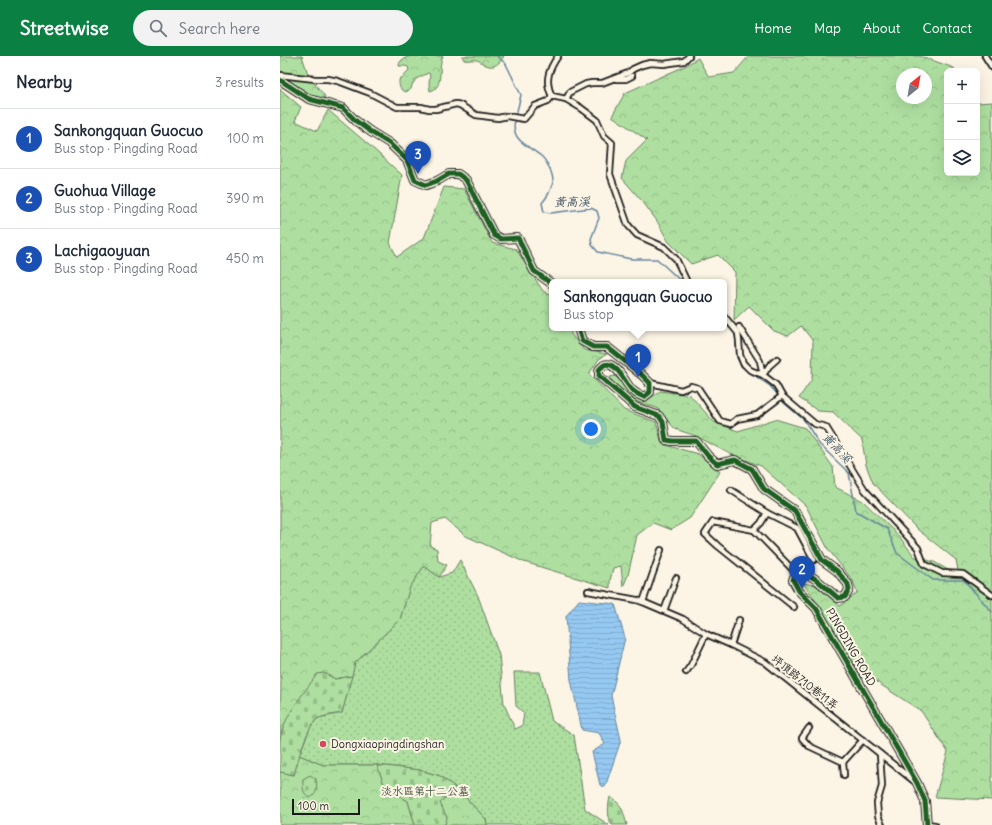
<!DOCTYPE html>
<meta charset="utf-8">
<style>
:root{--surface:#fff;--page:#f2f2f3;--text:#1f2937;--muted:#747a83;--line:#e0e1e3;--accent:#0b8043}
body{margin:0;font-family:Delius,"LXGW WenKai TC",sans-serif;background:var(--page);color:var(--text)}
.controls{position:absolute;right:12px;top:12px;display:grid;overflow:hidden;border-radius:6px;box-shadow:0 4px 16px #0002}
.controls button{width:36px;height:36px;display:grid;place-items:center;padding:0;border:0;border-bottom:1px solid var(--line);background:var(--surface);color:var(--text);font:20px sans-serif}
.compass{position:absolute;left:616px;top:12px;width:36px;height:36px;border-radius:50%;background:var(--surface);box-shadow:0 4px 16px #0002;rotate:31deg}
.scale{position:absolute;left:12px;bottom:10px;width:68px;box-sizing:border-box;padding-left:4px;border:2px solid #1c1c1c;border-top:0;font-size:11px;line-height:14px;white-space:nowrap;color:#1c1c1c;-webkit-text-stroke:3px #fcf5e5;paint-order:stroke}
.you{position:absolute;left:311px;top:373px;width:14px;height:14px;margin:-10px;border:3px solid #fff;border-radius:50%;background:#1a73e8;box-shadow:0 0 0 6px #1a73e833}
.badge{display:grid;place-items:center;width:26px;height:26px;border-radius:50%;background:var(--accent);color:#fff;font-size:13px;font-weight:700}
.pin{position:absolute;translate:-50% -33px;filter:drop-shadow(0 1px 2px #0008)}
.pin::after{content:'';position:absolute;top:21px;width:14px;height:12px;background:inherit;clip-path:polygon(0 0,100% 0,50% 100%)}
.popup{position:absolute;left:269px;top:223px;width:178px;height:52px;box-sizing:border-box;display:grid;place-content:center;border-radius:6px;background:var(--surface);filter:drop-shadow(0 1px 3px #0005);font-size:13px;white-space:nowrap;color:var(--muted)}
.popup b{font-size:15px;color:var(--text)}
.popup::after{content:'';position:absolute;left:50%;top:100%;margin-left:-8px;border:8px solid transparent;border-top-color:var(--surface)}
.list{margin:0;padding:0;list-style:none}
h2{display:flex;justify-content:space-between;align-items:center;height:52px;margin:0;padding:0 16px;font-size:17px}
h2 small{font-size:13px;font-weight:400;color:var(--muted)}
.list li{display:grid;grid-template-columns:26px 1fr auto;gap:12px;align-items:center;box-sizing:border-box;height:60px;padding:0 16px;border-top:1px solid var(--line)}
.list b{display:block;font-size:15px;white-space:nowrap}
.list p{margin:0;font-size:13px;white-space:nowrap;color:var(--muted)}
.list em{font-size:13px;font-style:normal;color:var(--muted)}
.icon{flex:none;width:22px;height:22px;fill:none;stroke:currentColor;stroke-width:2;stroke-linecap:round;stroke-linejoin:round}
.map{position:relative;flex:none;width:712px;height:769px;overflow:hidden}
header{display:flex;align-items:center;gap:24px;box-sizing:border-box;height:56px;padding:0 20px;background:var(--accent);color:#fff}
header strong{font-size:19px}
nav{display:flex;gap:22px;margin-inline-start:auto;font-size:14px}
.search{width:280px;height:36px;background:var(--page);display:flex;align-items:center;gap:10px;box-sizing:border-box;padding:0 14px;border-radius:22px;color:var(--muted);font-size:15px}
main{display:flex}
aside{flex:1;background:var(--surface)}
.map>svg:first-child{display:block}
</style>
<header>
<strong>Streetwise</strong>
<div class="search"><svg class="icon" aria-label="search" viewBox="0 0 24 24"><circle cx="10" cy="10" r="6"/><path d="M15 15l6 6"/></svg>Search here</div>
<nav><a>Home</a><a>Map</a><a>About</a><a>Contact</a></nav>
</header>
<main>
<aside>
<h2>Nearby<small>3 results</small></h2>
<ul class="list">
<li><span class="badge" style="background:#1a4fb4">1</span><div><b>Sankongquan Guocuo</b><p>Bus stop · Pingding Road</p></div><em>100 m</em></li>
<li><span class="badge" style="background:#1a4fb4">2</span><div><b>Guohua Village</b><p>Bus stop · Pingding Road</p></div><em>390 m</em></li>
<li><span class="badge" style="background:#1a4fb4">3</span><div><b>Lachigaoyuan</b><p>Bus stop · Pingding Road</p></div><em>450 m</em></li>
</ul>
</aside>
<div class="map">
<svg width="712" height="769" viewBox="0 0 712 769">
<defs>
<pattern id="grass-dots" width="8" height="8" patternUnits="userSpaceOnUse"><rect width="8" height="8" fill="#aedfa0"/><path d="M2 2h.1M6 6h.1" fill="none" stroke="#95bf89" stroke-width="1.8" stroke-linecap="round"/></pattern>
<pattern id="forest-crowns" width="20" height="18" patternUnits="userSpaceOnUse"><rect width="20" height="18" fill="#aedfa0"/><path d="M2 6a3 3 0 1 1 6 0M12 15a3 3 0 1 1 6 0" fill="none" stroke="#95bf89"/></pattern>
<pattern id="cemetery-stones" width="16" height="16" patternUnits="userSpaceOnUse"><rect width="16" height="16" fill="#aedfa0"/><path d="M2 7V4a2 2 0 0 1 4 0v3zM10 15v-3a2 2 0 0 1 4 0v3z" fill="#95bf89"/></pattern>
<pattern id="water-rules" width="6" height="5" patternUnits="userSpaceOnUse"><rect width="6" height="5" fill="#95c9f2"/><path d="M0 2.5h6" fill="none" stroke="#80accf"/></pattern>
</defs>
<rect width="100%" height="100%" fill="#fcf5e5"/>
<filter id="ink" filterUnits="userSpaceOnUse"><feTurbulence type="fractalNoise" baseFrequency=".025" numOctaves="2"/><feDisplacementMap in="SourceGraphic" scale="8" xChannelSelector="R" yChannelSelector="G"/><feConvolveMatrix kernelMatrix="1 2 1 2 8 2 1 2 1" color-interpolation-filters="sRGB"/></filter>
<g filter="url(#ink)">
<path fill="url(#grass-dots)" stroke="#657e5e" d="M180,504L198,540L219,599L224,648L235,673L242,670L244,657L236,650L234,616H260L272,665L294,679L305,753L329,769H207L206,763L175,731L160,720L140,714L97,709H43L19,699L31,670L38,662L62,657L75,607L120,563L130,530L144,510L159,521L172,517Z"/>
<g fill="url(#forest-crowns)" stroke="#657e5e" fill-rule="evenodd">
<path d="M0,0H22L29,21L44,39L45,41L44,43L37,45L0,23Z"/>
<path d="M131,0H163C157,10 165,32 150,35L149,29L150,18L148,17L136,23L132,29L131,33L128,35L125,36C119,34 119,29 119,24L129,14L128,11L125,10H119C119,3 126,2 131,0Z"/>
<path d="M182,0H224C220,7 214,13 206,9C203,8 200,5 197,4C193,3 189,5 184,4Z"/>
<path d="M469,0H640L674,12L675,15H667V117H697V47L712,46V744L655,741L668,696L641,655L601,629L575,608L531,538L523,527L535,529L560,550L577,537L573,525L548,493L526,450L481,410L448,397L416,380L395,373L377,352L357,346L332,326L330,321L335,320L357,341L368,344L380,335L410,339L434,366L458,375L495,363L525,372L553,411L555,431L583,445L618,479L635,501L654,506L679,520L676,504L637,473L593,427L586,409L582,384L553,356L538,355L519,342L532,323L533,285L521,270L508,280L494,275L469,250L454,264L455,216L438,199L411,208L388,185L377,165L362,145L342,122L346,105L367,84L332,60L345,37L405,10L418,2L424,13L429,21L454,17ZM622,18H646V42H622Z"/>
<path d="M0,33L21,51L15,65L37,75L48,54L89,89L122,119L110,187L117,201L144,182L164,131L184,133L212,187L236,193L263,235L272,240V272H291V278L304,294L327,298L319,303L309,318L344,354L376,366L382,388L418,398L440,416L410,462L391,474L373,467L357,479L348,519L343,531L341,510L333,512L330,525V532L244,506L186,480L165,463L152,467L150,490L157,493L158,505L167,509L159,521L144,510L130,531L120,563L75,607L72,620L55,623L44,617L9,659L3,675L0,685L1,621L0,620Z"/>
<path d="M19,699L43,709H97L104,728L109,733L128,745L135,769H0V716L14,719Z"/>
<path d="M175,731L206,763L207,769H163L165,768L160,747Z"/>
</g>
<g fill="url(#cemetery-stones)" stroke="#657e5e">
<path d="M44,617L55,623L72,620L62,657C56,658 42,660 37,663C26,673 18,704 14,719L0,716C0,706 0,694 0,684C4,659 23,639 37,618Z"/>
<path d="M97,709L140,714L160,720L175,731L160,747L167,762L165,768L163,769H135L128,745L109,733L104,728Z"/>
<path d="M30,719L36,723C37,731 38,738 30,742C22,737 23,732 23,723Z"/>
<path d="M330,741C343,748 343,756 347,769H332C327,761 328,750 330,741Z"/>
</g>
<path fill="url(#water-rules)" stroke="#65849c" d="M299,544L335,548L345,582L331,640L341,684L325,731L320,729L312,696L325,688L319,677L302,674L291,624L286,560Z"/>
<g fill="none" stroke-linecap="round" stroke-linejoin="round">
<g stroke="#65849c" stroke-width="1.5">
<path d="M217,0L226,8L241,39L236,59"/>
<path d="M701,0L712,16"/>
<path d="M235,63C230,85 248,89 261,100C267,105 273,118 273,125C273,127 271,132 270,134C269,139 265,143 262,147L264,156L271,157L311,152L317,155L319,162L311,183L312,189L318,196L351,203H377L402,226"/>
<path d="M444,270H448L454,274L456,284L457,302L462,311L490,330L499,340"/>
<path d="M501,343L504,347L524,364L540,389L569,417L576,455L607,473L617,497L653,524H684L712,556"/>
</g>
<g stroke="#1c1c1c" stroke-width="8">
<g id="street">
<path d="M278,0C269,13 264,25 272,40L286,43L301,52L317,64L324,80L332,87L330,118L348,169L357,179L384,191L396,203L407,226"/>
<path d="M705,0L712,11"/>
<path d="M0,19L35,23H48L58,25L90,37L117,51H141L149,53H156L176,48L180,49L196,59L218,62L227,60L244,63L255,50L268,45L272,40"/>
<path d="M336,23H346L352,20"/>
<path d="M286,43L290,36L306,28L312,27H322L348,17L353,13L362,9L370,7L384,8L404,5L409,0"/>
<path d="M444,260L458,277L459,285L460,299L463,307L470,314L483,319L496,329L502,340L535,368L546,371L585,434L638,492L644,508L662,517L683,518L712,539"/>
<path d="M459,271L480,305L483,319L489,310L497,303"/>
<path d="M370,327L401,334L411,330L418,332L440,365L451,368L457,363L477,359L502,340"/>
<path d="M451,434L487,457"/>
<path d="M474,474L516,517"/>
<path d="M308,535L357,544L363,546L403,563L426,578L451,589L485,606L634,725"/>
<path d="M363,546L381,494"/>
<path d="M514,551L438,490L425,478L433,466L474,474L481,467L487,457L517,472L534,504"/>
<path d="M384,555L396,522"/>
<path d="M451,589L459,564"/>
<path d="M406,616L411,609L426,578"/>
<path d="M529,672L522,682L529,690L563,706L583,684"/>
<path d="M600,698L602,730L597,747L598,760L602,769"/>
<path d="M563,706L564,719"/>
<path d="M647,768L655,769"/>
</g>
</g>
<g stroke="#1c1c1c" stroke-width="10">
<g id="secondary">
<path d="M0,24L29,43L63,52L76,65L91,76L109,87L127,104L135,124L146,129L157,125L169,118H178L186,124L214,179L221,183L238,182L254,215L272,228"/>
<path d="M298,272L302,285L313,291H327L361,318L370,327V336L364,341C359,339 355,337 351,333C345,326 335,304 324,309C323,310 319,313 319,314V320L355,351L379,360L383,366L386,384L393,385H416L428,400L437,408L455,404L472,413L484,433L515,455L542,504L557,515L568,528L569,534L565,541L558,542L537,524L524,516L516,517L513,524L519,535L536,552L637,727L645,745L647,769"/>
</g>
</g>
<use href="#street" stroke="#fcf5e5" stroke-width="4.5"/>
<use href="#secondary" stroke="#fcf5e5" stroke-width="7"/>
<g stroke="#fcf5e5" stroke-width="8">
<g id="cycleway">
<path d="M0,24L29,43L63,52L76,65L91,76L109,87L127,104L135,124L146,129L157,125L169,118H178L186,124L214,179L221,183L238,182L254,215L272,228"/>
<path d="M298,272L302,285L313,291H327L361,318L370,327V336L364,341C359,339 355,337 351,333C345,326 335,304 324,309C323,310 319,313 319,314V320L355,351L379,360L383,366L386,384L393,385H416L428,400L437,408L455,404L472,413L484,433L515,455L542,504L557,515L568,528L569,534L565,541L558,542L537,524L524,516L516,517L513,524L519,535L536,552L637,727L645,745L647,769"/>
</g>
</g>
<use href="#cycleway" stroke="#1b5e20" stroke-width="5"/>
</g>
</g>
<circle fill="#d1495b" stroke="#fcf5e5" stroke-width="1.5" cx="43" cy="688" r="4"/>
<g text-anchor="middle" stroke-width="4" stroke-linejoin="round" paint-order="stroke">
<g font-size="11" fill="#1c1c1c" stroke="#fcf5e5">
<text transform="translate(571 591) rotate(60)" y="4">PINGDING ROAD</text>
<text transform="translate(525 626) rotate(38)" y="4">坪頂路710巷11弄</text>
</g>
<g font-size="11" fill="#1c1c1c" stroke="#fcf5e5" text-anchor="start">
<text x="51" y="692">Dongxiaopingdingshan</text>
</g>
<g font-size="11" fill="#485644" stroke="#fcf5e5">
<text x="145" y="739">淡水區第十二公墓</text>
</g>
<g font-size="12" font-style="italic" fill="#465967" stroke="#fcf5e5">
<text transform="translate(292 146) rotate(-1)" y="4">黃高溪</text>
<text transform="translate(557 392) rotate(47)" y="4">黃高溪</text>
</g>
</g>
</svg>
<div class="controls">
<button>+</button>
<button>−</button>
<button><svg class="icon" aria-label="layers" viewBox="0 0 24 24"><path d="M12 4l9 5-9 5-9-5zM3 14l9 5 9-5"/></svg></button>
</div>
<svg class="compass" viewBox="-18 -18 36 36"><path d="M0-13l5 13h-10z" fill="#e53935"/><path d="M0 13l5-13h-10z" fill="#747a83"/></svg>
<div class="scale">100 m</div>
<div class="you"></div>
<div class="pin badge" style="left:358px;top:321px;background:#1a4fb4">1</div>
<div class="popup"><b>Sankongquan Guocuo</b>Bus stop</div>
<div class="pin badge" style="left:522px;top:533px;background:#1a4fb4">2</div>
<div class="pin badge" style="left:138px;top:118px;background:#1a4fb4">3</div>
</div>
</main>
